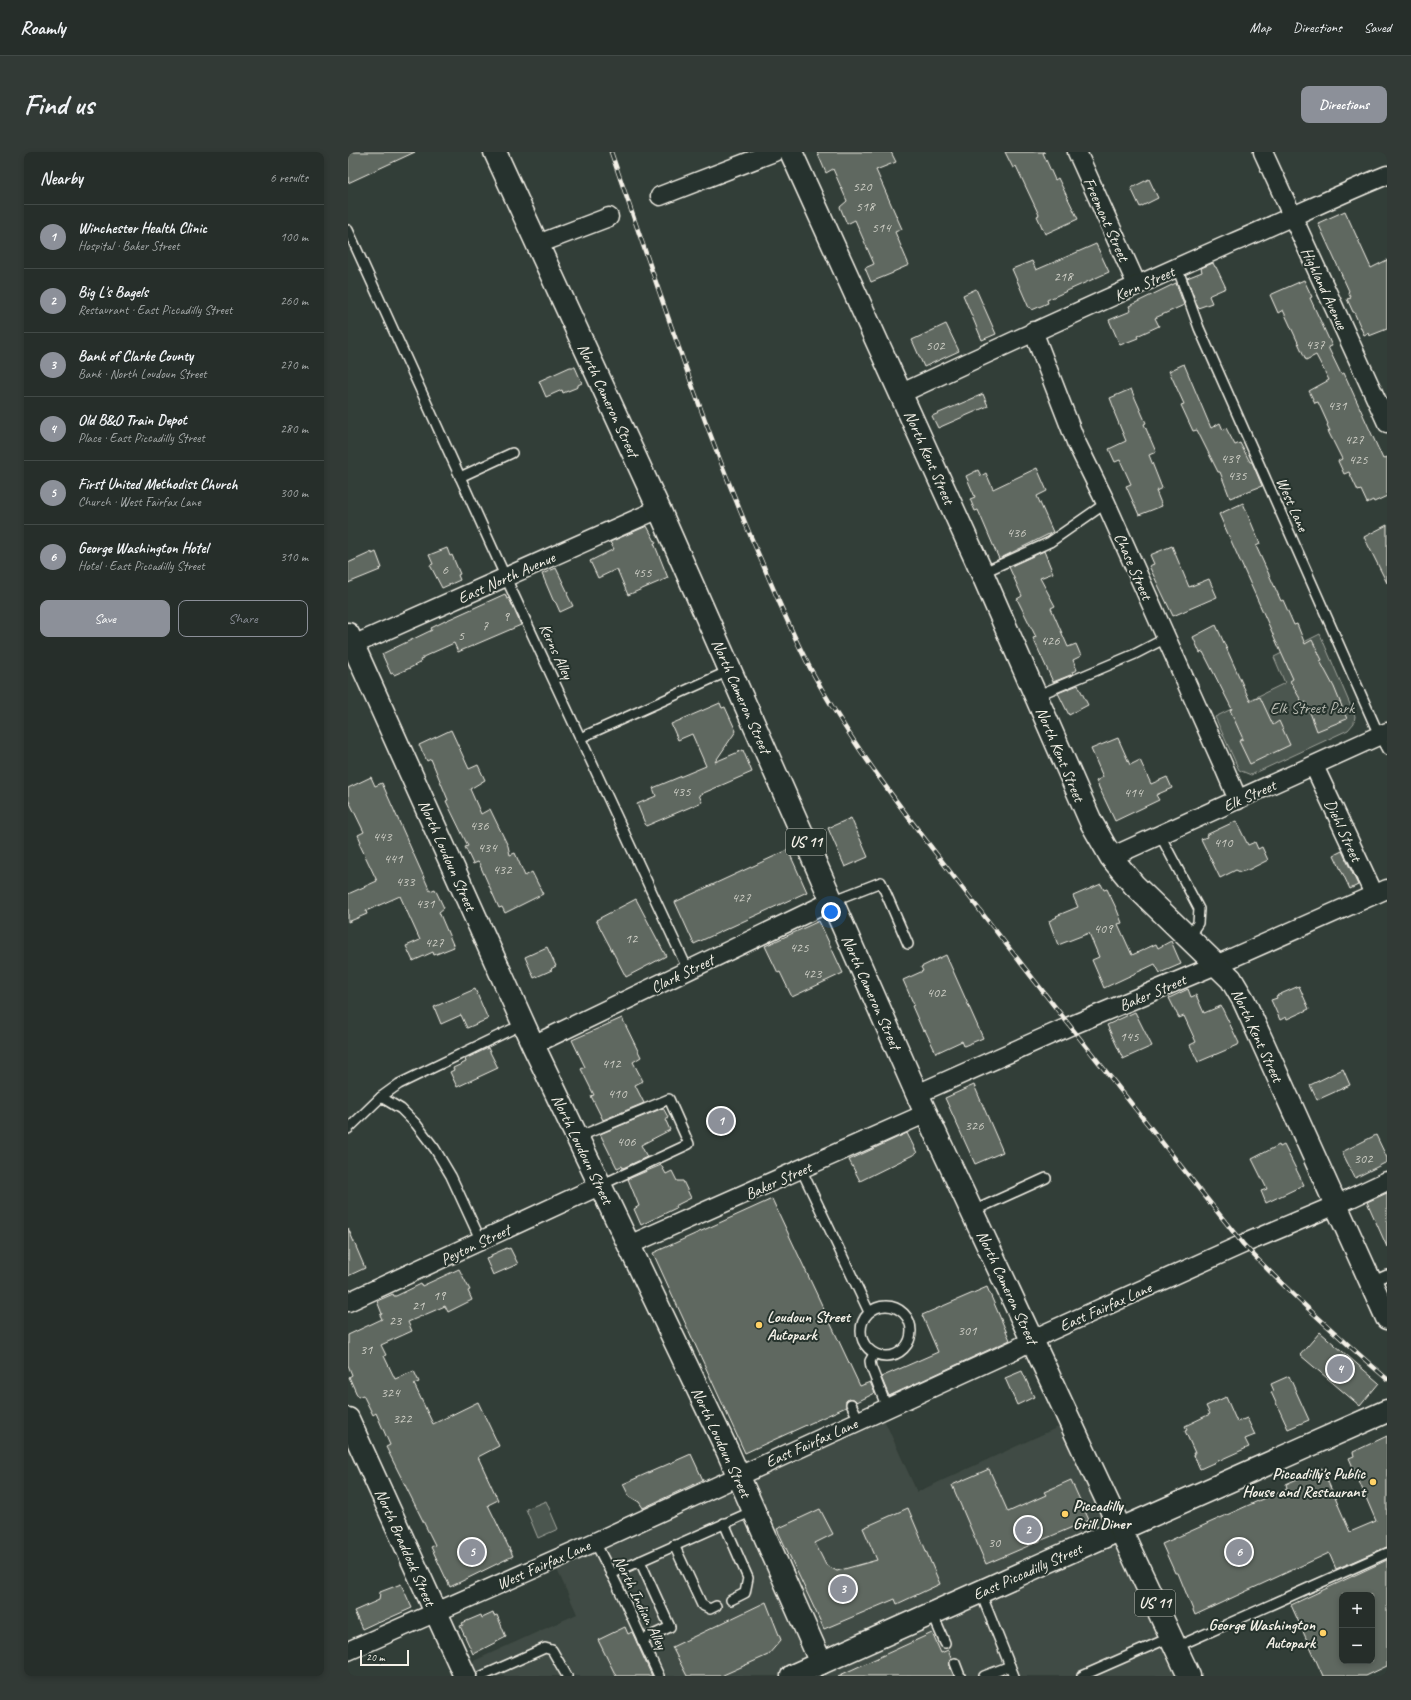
<!DOCTYPE html>
<meta charset="utf-8">
<style>
:root{--surface:#262e2a;--page:#323a36;--text:#f1f3f6;--muted:#a4a8a8;--line:#424a47;--accent:#8c9099}
body{margin:0;font-family:Caveat,sans-serif;background:var(--page);color:var(--text)}
.controls{position:absolute;right:12px;bottom:12px;display:grid;overflow:hidden;border-radius:8px;box-shadow:0 2px 6px #0003}
.controls button{width:36px;height:36px;display:grid;place-items:center;padding:0;border:0;border-bottom:1px solid var(--line);background:var(--surface);color:var(--text);font:20px sans-serif}
.scale{position:absolute;left:12px;bottom:10px;width:49px;box-sizing:border-box;padding-left:4px;border:2px solid #f4f1e8;border-top:0;font-size:11px;line-height:14px;white-space:nowrap;color:#f4f1e8;-webkit-text-stroke:3px #26332d;paint-order:stroke}
.you{position:absolute;left:483px;top:760px;width:14px;height:14px;margin:-10px;border:3px solid #fff;border-radius:50%;background:#1a73e8;box-shadow:0 0 0 6px #1a73e833}
.badge{display:grid;place-items:center;width:26px;height:26px;border-radius:50%;background:var(--accent);color:#fff;font-size:13px;font-weight:700}
.pin{position:absolute;translate:-50% -50%;border:2px solid #fff;box-shadow:0 1px 4px #0006}
.list{margin:0;padding:0;list-style:none}
h2{display:flex;justify-content:space-between;align-items:center;height:52px;margin:0;padding:0 16px;font-size:17px}
h2 small{font-size:13px;font-weight:400;color:var(--muted)}
.list li{display:grid;grid-template-columns:26px 1fr auto;gap:12px;align-items:center;box-sizing:border-box;height:64px;padding:0 16px;border-top:1px solid var(--line)}
.list b{display:block;font-size:15px;white-space:nowrap}
.list p{margin:0;font-size:13px;white-space:nowrap;color:var(--muted)}
.list em{font-size:13px;font-style:normal;color:var(--muted)}
.actions{display:flex;gap:8px;padding:12px 16px}
.actions a{flex:1;padding:9px 0;border:1px solid var(--accent);border-radius:8px;text-align:center;font-size:14px;color:var(--accent)}
.actions .main{background:var(--accent);color:#fff}
.map{position:relative;flex:none;width:1039px;height:1524px;overflow:hidden;border-radius:8px}
header{display:flex;align-items:center;gap:24px;box-sizing:border-box;height:56px;padding:0 20px;background:var(--surface);border-bottom:1px solid var(--line)}
header strong{font-size:19px}
nav{display:flex;gap:22px;margin-inline-start:auto;font-size:14px}
.intro{display:flex;align-items:center;justify-content:space-between;box-sizing:border-box;height:96px;padding:0 24px}
h1{margin:0;font-size:28px}
.button{padding:10px 18px;border-radius:8px;background:var(--accent);color:#fff;font-size:14px;font-weight:700}
main{display:flex;gap:24px;padding:0 24px}
aside{flex:1;background:var(--surface);border-radius:8px;box-shadow:0 2px 6px #0003}
.map>svg:first-child{display:block}
</style>
<header>
<strong>Roamly</strong>
<nav><a>Map</a><a>Directions</a><a>Saved</a></nav>
</header>
<div class="intro"><h1>Find us</h1><a class="button">Directions</a></div>
<main>
<aside>
<h2>Nearby<small>6 results</small></h2>
<ul class="list">
<li><span class="badge">1</span><div><b>Winchester Health Clinic</b><p>Hospital · Baker Street</p></div><em>100 m</em></li>
<li><span class="badge">2</span><div><b>Big L's Bagels</b><p>Restaurant · East Piccadilly Street</p></div><em>260 m</em></li>
<li><span class="badge">3</span><div><b>Bank of Clarke County</b><p>Bank · North Loudoun Street</p></div><em>270 m</em></li>
<li><span class="badge">4</span><div><b>Old B&amp;O Train Depot</b><p>Place · East Piccadilly Street</p></div><em>280 m</em></li>
<li><span class="badge">5</span><div><b>First United Methodist Church</b><p>Church · West Fairfax Lane</p></div><em>300 m</em></li>
<li><span class="badge">6</span><div><b>George Washington Hotel</b><p>Hotel · East Piccadilly Street</p></div><em>310 m</em></li>
</ul>
<div class="actions"><a class="main">Save</a><a>Share</a></div>
</aside>
<div class="map">
<svg width="1039" height="1524" viewBox="0 0 1039 1524">
<rect width="100%" height="100%" fill="#323e38"/>
<filter id="ink" filterUnits="userSpaceOnUse"><feTurbulence type="fractalNoise" baseFrequency=".025" numOctaves="2"/><feDisplacementMap in="SourceGraphic" scale="8" xChannelSelector="R" yChannelSelector="G"/><feConvolveMatrix kernelMatrix="1 2 1 2 8 2 1 2 1" color-interpolation-filters="sRGB"/></filter>
<g filter="url(#ink)">
<path fill="#404b44" d="M534,1263L569,1340L719,1271L835,1524H124L119,1512L229,1462L207,1413Z"/>
<g fill="#4c564f" stroke="#a0a49c">
<path d="M972,482L1007,564L1006,571L1000,578L903,623L891,618L867,565L937,531L926,505Z"/>
<path d="M198,1349L210,1377L190,1386L178,1357Z"/>
</g>
<g fill="#5f6861" stroke="#f4f1e8" fill-rule="evenodd">
<path d="M0,0H67L0,31Z"/>
<path d="M469,0H543L548,10L528,18L554,77L547,80L561,113L545,120V121L523,130L517,116L526,112L507,68L499,72L492,55L499,49L485,17L478,21Z"/>
<path d="M657,0H697L695,1L707,28L710,26L730,67L697,82L689,64L691,63L668,14L665,16Z"/>
<path d="M801,27L810,46L792,55L783,36Z"/>
<path d="M997,59L1023,116L1039,108V177L1021,184L1020,181L1016,183L1006,160H1005L999,147L1003,146L1000,140L1001,139L970,71Z"/>
<path d="M748,92L761,120L699,148L700,151L684,158L682,155L681,156L664,117L684,109L688,118Z"/>
<path d="M865,111L867,115H868L878,136L862,143L861,144L864,151L850,156L839,126L854,120L853,116Z"/>
<path d="M956,128L964,145L962,146L984,194L980,195L993,222L996,221L1035,307L1039,305V344L1026,350L1025,348L1019,351L1013,338L1010,339L1001,320L996,322L990,309L994,307L980,279H982L979,273L980,272L970,250L967,251L961,239L981,228L968,203L958,208L935,158L930,161L922,143Z"/>
<path d="M828,131L836,153L807,166L811,174L789,184L790,186L772,193L761,168L783,159L781,154Z"/>
<path d="M628,137L648,182L634,188L615,143Z"/>
<path d="M598,172L611,199L576,215L564,188Z"/>
<path d="M836,212L863,276L872,271L875,278L878,276L887,293L892,291L902,310H904L914,334L882,346L872,320H870L849,278L845,279L833,253L836,252L821,219Z"/>
<path d="M222,215H227L234,231L230,233V235L215,241L214,238L198,245L191,229Z"/>
<path d="M783,237L798,271L796,272L808,300L801,303L814,336L808,339L814,354L791,363L778,334L783,332L772,308L767,310L761,297L778,289L766,260L767,259L762,246Z"/>
<path d="M635,242L640,254L590,276L584,264Z"/>
<path d="M689,316L699,339L689,344L705,380L651,407L630,358L627,359L622,347L627,345L618,324L630,318L633,324L638,321L645,337Z"/>
<path d="M895,351L912,392L908,394L929,440L933,449L935,448L946,473L949,472L957,492L964,488L974,508L972,509L986,535L999,567L969,579L958,550L955,552L942,529L945,527L871,362Z"/>
<path d="M1039,373V431L1016,385Z"/>
<path d="M299,374L308,391H306L320,426L280,443L269,417L250,426L242,409L266,397L262,390Z"/>
<path d="M824,394L841,435L861,427L869,445L825,464L801,414L806,412L802,403Z"/>
<path d="M99,396L102,404L104,403L112,422L110,423L112,428L94,436L82,413L85,412L81,403Z"/>
<path d="M696,399L705,421L692,426L707,454L703,456L720,495L728,492L733,504L725,508L729,518L724,520L725,522L705,530L685,486L688,485L669,447L674,444L661,415Z"/>
<path d="M24,400V402L28,400L34,416L31,417L32,418L0,431V411Z"/>
<path d="M208,416L220,441L219,442L225,454L212,460L208,451L205,448L194,422Z"/>
<path d="M157,442L159,447L161,446L173,473L110,500L106,491L75,505V507L72,508L73,510L62,516L46,523L45,521L43,522L34,502L84,478L83,476L97,469Z"/>
<path d="M868,473L902,549L912,545L925,573L931,569L942,593L902,612L891,589L895,587L882,558L884,557L855,500L852,501L845,485Z"/>
<path d="M730,533L740,553L721,563L710,541Z"/>
<path d="M372,551L374,556L377,555L388,579L367,610L395,598L404,620L351,643L354,650L298,674L289,652L308,644L305,636L358,614L344,582L330,588L323,572Z"/>
<path d="M103,578L121,617L130,613L137,628L122,637L133,662L142,657L160,694L162,703L167,701L177,724L184,720L195,742L157,761L154,755L151,756L131,711L130,710L125,712L117,695L120,694L98,649L100,648L83,607L79,609L71,593Z"/>
<path d="M770,586L782,613L792,608L803,632L819,625L824,636L808,643L811,648L767,669L748,629L755,625L743,597Z"/>
<path d="M23,625L27,634L34,631L82,739L87,737L96,756L91,760L106,795L86,803L85,800L65,809L58,794L72,788L52,744L18,759L19,762L0,770V742L29,729L11,691L13,690L10,683L16,680L0,647V636Z"/>
<path d="M503,666L520,705L497,715L480,676Z"/>
<path d="M888,669L900,693L907,690L910,697L914,695L920,708L900,718L892,720L888,718L872,726L853,687L859,685L858,683Z"/>
<path d="M440,698L459,740L346,792L327,750Z"/>
<path d="M994,699L1010,733L1002,737L986,703Z"/>
<path d="M753,732L756,738L759,737L769,758L774,771L770,772L784,803L808,792L810,796L823,789L833,812L812,821L807,812L756,836L744,808L751,805L741,781L710,793L701,769L709,765L708,764L730,755L725,744Z"/>
<path d="M288,747L318,804L278,825L248,768Z"/>
<path d="M471,769L495,821L444,845L432,820L430,821L417,794Z"/>
<path d="M199,795L208,814L203,817L204,818L186,826L177,805Z"/>
<path d="M598,803L635,886L616,894L614,889L588,901L577,878L575,879L564,854L566,853L555,828L575,819L573,815Z"/>
<path d="M951,834L961,857L939,867L938,865L932,868L923,848L929,846L928,844Z"/>
<path d="M127,837L140,867L119,876L113,863L93,872L86,855Z"/>
<path d="M840,837L843,845L848,843L856,861L873,854L891,891L890,893L850,910L842,893L848,890L836,864L831,866L821,846Z"/>
<path d="M787,860L804,894L775,907L759,873Z"/>
<path d="M274,866L293,905L285,910L295,929L287,933L296,951L255,968L243,944L246,943L233,917L237,915L224,888Z"/>
<path d="M140,896L150,916L109,935L102,920L106,918L105,916L118,910L117,907Z"/>
<path d="M995,917L1002,933L969,948L962,933Z"/>
<path d="M626,933L655,1000L627,1012L597,946Z"/>
<path d="M315,956L320,965L318,969L322,978L293,993L299,1005L275,1016L274,1014L269,1016L252,982Z"/>
<path d="M559,981L569,1001L512,1029L501,1008Z"/>
<path d="M1028,983L1039,1006V1010L1007,1026L994,1000Z"/>
<path d="M931,993L932,995L936,993L956,1033L918,1051L913,1039L919,1037L904,1007Z"/>
<path d="M313,1013L318,1022L324,1019L329,1029H335L343,1046L327,1054L328,1056L293,1073L286,1057L291,1054L280,1027Z"/>
<path d="M1039,1041V1095L1019,1050Z"/>
<path d="M424,1047L512,1234L522,1230L527,1241L509,1250L506,1247H501L498,1249V1255L397,1301L305,1101Z"/>
<path d="M0,1076L17,1116L0,1124Z"/>
<path d="M159,1096L160,1097L162,1096L170,1112L145,1123L138,1107L144,1105L143,1103Z"/>
<path d="M111,1117L122,1138L120,1139L124,1148L100,1160L97,1154L60,1170L64,1179L33,1193L38,1203L36,1204L47,1227L66,1219L71,1230L66,1232L85,1272L130,1250L151,1294L130,1305L150,1348L140,1353L165,1404L102,1435L83,1395L87,1393L38,1295L42,1293L28,1261L25,1263L15,1243L10,1245L1,1225L4,1223L0,1213V1183L34,1167L32,1163L34,1162L29,1149L45,1142L46,1144H48L73,1132L74,1134Z"/>
<path d="M639,1135L662,1188L541,1244L533,1225L590,1200L574,1163Z"/>
<path d="M972,1180L1031,1231L1012,1254L952,1203Z"/>
<path d="M674,1219L686,1245L669,1253L657,1226Z"/>
<path d="M941,1224L961,1268L940,1277L923,1240L926,1239L923,1232Z"/>
<path d="M878,1245L889,1270L899,1266L907,1283L897,1287L901,1295L852,1317L845,1301H847L837,1279L839,1278L837,1274L862,1262L858,1254Z"/>
<path d="M1039,1284V1395L988,1417L981,1401L847,1463L830,1421H827L814,1392L939,1336L938,1332L974,1316L1002,1380L1028,1369L1001,1306L1006,1304L1005,1300Z"/>
<path d="M343,1302L355,1328L295,1356L291,1350L281,1344L275,1332Z"/>
<path d="M641,1317L660,1360L698,1343L696,1340L723,1328L741,1368L638,1412L604,1333Z"/>
<path d="M560,1356L592,1432L549,1452L547,1447L476,1477L429,1377L472,1357L485,1382L467,1391L478,1413L489,1419L529,1408L515,1376Z"/>
<path d="M1039,1408V1514L1018,1524H975L943,1453ZM994,1443H1024V1509H994Z"/>
<path d="M53,1432L64,1456L30,1471L29,1470L14,1477L6,1459L31,1448L32,1440Z"/>
<path d="M418,1450L433,1488L420,1503L373,1524H339L324,1495Z"/>
<path d="M145,1461L146,1464L149,1463L158,1485L125,1502L112,1474L115,1473L114,1471L133,1463L134,1466Z"/>
<path d="M277,1475L280,1482L284,1480L304,1524H268L250,1488Z"/>
<path d="M584,1481L593,1501L600,1498L603,1506L601,1513L606,1524H490Z"/>
</g>
<g fill="none" stroke-linecap="round" stroke-linejoin="round">
<g stroke="#f4f1e8" stroke-width="12">
<g id="service">
<path d="M0,78L158,426L340,818"/>
<path d="M829,115L851,176L1031,583L1039,598"/>
<path d="M112,325L164,301"/>
<path d="M634,421L702,390L758,351"/>
<path d="M688,544L787,502L818,486"/>
<path d="M232,586L383,518"/>
<path d="M812,683L851,757L850,771L840,786"/>
<path d="M484,749L533,730L560,792"/>
<path d="M33,945L53,957L68,972L87,997L103,1024L133,1089"/>
<path d="M0,977L33,945L51,932L175,872"/>
<path d="M230,985L321,947L341,992L253,1033"/>
<path d="M453,1017L521,1160"/>
<path d="M625,1059L698,1026"/>
<path d="M1023,1130L1039,1123"/>
<circle cx="538" cy="1179" r="25"/>
<path d="M526,1202L522,1209L523,1215L539,1256"/>
<path d="M503,1252L511,1268"/>
<path d="M376,1371L400,1426L397,1441L383,1448"/>
<path d="M247,1390L270,1435L311,1524"/>
<path d="M326,1393L354,1453L362,1457L368,1454"/>
<path d="M292,1409L322,1475L294,1488"/>
<path d="M263,1422L405,1359"/>
<path d="M632,1439L662,1514L636,1524"/>
<path d="M584,1461L597,1491"/>
<path d="M828,1495L1039,1401"/>
<path d="M607,1511L612,1524"/>
<path d="M662,1514L666,1524"/>
<path d="M134,1524L197,1496L204,1498L219,1524"/>
<path d="M734,1524L823,1485"/>
</g>
</g>
<g stroke="#f4f1e8" stroke-width="21">
<g id="minor">
<path d="M729,0L789,133"/>
<path d="M915,0L1039,271"/>
<path d="M312,44L426,0"/>
<path d="M190,92L261,65"/>
<path d="M685,179L728,290L758,351L875,613L890,648"/>
<path d="M554,241C663,190 773,140 884,91C936,69 987,44 1039,23"/>
<path d="M5,493L311,357"/>
<path d="M966,614L1026,742"/>
<path d="M763,705L1039,580"/>
<path d="M185,893L484,749"/>
<path d="M569,942L722,874L868,813L1039,737"/>
<path d="M281,1093L579,961"/>
<path d="M0,1150L253,1033"/>
<path d="M0,1499L247,1390L668,1197L698,1181L895,1092L988,1053L1039,1029"/>
</g>
</g>
<g stroke="#f4f1e8" stroke-width="25">
<g id="tertiary">
<path d="M443,0L634,421L743,670L763,705L786,733L883,827L896,849L1039,1166"/>
<path d="M0,482L185,893L379,1298L473,1511"/>
<path d="M0,1267L117,1524"/>
</g>
</g>
<g stroke="#f4f1e8" stroke-width="25">
<path id="secondary" d="M444,1524L773,1377"/>
</g>
<g stroke="#f4f1e8" stroke-width="25">
<g id="primary">
<path d="M147,0L311,357L569,942L841,1524"/>
<path d="M773,1377L1039,1259"/>
</g>
</g>
<use href="#service" stroke="#26332d" stroke-width="9"/>
<use href="#minor" stroke="#26332d" stroke-width="18"/>
<use href="#tertiary" stroke="#26332d" stroke-width="22"/>
<use href="#secondary" stroke="#26332d" stroke-width="22"/>
<use href="#primary" stroke="#26332d" stroke-width="22"/>
<g stroke="#f4f1e8" stroke-width="4.5">
<path id="rail" d="M263,0C308,129 350,259 403,385C422,428 439,472 461,514C509,604 575,684 637,765C722,875 808,983 895,1092C940,1140 989,1183 1039,1227"/>
</g>
<use href="#rail" stroke="#26332d" stroke-width="3" stroke-dasharray="9" stroke-linecap="butt"/>
</g>
</g>
<g fill="#ffd166" stroke="#26332d" stroke-width="1.5">
<circle cx="411" cy="1173" r="4"/>
<circle cx="1025" cy="1330" r="4"/>
<circle cx="717" cy="1362" r="4"/>
<circle cx="975" cy="1481" r="4"/>
</g>
<g text-anchor="middle" stroke-width="4" stroke-linejoin="round" paint-order="stroke">
<g font-size="14" fill="#cfcfc6">
<text x="514" y="39">520</text>
<text x="517" y="59">518</text>
<text x="533" y="80">514</text>
<text x="715" y="129">218</text>
<text x="967" y="197">437</text>
<text x="587" y="198">502</text>
<text x="989" y="258">431</text>
<text x="1006" y="292">427</text>
<text x="882" y="311">439</text>
<text x="1010" y="312">425</text>
<text x="889" y="328">435</text>
<text x="668" y="385">436</text>
<text x="97" y="422">6</text>
<text x="294" y="425">455</text>
<text x="158" y="469">9</text>
<text x="137" y="478">7</text>
<text x="113" y="488">5</text>
<text x="702" y="493">426</text>
<text x="333" y="644">435</text>
<text x="785" y="645">414</text>
<text x="131" y="678">436</text>
<text x="34" y="689">443</text>
<text x="875" y="695">410</text>
<text x="139" y="700">434</text>
<text x="45" y="711">441</text>
<text x="154" y="722">432</text>
<text x="57" y="734">433</text>
<text x="393" y="750">427</text>
<text x="77" y="756">431</text>
<text x="755" y="781">409</text>
<text x="283" y="791">12</text>
<text x="86" y="795">427</text>
<text x="451" y="800">425</text>
<text x="464" y="826">423</text>
<text x="588" y="845">402</text>
<text x="781" y="889">145</text>
<text x="263" y="916">412</text>
<text x="269" y="946">410</text>
<text x="626" y="978">326</text>
<text x="278" y="994">406</text>
<text x="1015" y="1011">302</text>
<text x="91" y="1148">19</text>
<text x="70" y="1158">21</text>
<text x="47" y="1173">23</text>
<text x="619" y="1183">301</text>
<text x="18" y="1202">31</text>
<text x="42" y="1245">324</text>
<text x="54" y="1271">322</text>
<text x="646" y="1395">30</text>
</g>
<g fill="#26332d" stroke="#b6b8b0" stroke-width="1">
<rect x="438" y="677" width="40" height="26" rx="3"/>
<rect x="787" y="1438" width="40" height="26" rx="3"/>
</g>
<g font-size="15" font-weight="bold" fill="#f4f1e8">
<text x="458" y="695">US 11</text>
<text x="807" y="1456">US 11</text>
</g>
<g font-size="16" fill="#f4f1e8" stroke="#26332d">
<text transform="translate(759 67) rotate(66)" y="6">Freemont Street</text>
<text transform="translate(796 131) rotate(-24)" y="6">Kern Street</text>
<text transform="translate(977 136) rotate(65)" y="6">Highland Avenue</text>
<text transform="translate(261 248) rotate(65)" y="6">North Cameron Street</text>
<text transform="translate(582 305) rotate(66)" y="6">North Kent Street</text>
<text transform="translate(945 352) rotate(66)" y="6">West Lane</text>
<text transform="translate(786 414) rotate(66)" y="6">Chase Street</text>
<text transform="translate(158 425) rotate(-24)" y="6">East North Avenue</text>
<text transform="translate(209 499) rotate(65)" y="6">Kerns Alley</text>
<text transform="translate(394 544) rotate(66)" y="6">North Cameron Street</text>
<text transform="translate(713 602) rotate(67)" y="6">North Kent Street</text>
<text transform="translate(901 643) rotate(-24)" y="6">Elk Street</text>
<text transform="translate(996 678) rotate(65)" y="6">Diehl Street</text>
<text transform="translate(100 703) rotate(66)" y="6">North Loudoun Street</text>
<text transform="translate(334 821) rotate(-26)" y="6">Clark Street</text>
<text transform="translate(524 840) rotate(66)" y="6">North Cameron Street</text>
<text transform="translate(804 840) rotate(-23)" y="6">Baker Street</text>
<text transform="translate(910 883) rotate(65)" y="6">North Kent Street</text>
<text transform="translate(235 997) rotate(64)" y="6">North Loudoun Street</text>
<text transform="translate(430 1028) rotate(-24)" y="6">Baker Street</text>
<text transform="translate(127 1092) rotate(-25)" y="6">Peyton Street</text>
<text transform="translate(660 1135) rotate(65)" y="6">North Cameron Street</text>
<text transform="translate(757 1154) rotate(-24)" y="6">East Fairfax Lane</text>
<text transform="translate(374 1290) rotate(65)" y="6">North Loudoun Street</text>
<text transform="translate(463 1290) rotate(-24)" y="6">East Fairfax Lane</text>
<text transform="translate(58 1395) rotate(66)" y="6">North Braddock Street</text>
<text transform="translate(195 1412) rotate(-24)" y="6">West Fairfax Lane</text>
<text transform="translate(679 1419) rotate(-24)" y="6">East Piccadilly Street</text>
<text transform="translate(293 1450) rotate(64)" y="6">North Indian Alley</text>
</g>
<g font-size="16" fill="#b9bbb2" stroke="#26332d">
<text x="964" y="561">Elk Street Park</text>
</g>
<g font-size="16" font-weight="bold" fill="#f4f1e8" stroke="#26332d" text-anchor="start">
<text x="419" y="1170">Loudoun Street<tspan x="419" dy="18">Autopark</tspan></text>
<text x="1017" y="1327" text-anchor="end">Piccadilly's Public<tspan x="1017" dy="18">House and Restaurant</tspan></text>
<text x="725" y="1359">Piccadilly<tspan x="725" dy="18">Grill Diner</tspan></text>
<text x="967" y="1478" text-anchor="end">George Washington<tspan x="967" dy="18">Autopark</tspan></text>
</g>
</g>
</svg>
<div class="controls">
<button>+</button>
<button>−</button>
</div>
<div class="scale">20 m</div>
<div class="you"></div>
<div class="pin badge" style="left:373px;top:969px">1</div>
<div class="pin badge" style="left:680px;top:1378px">2</div>
<div class="pin badge" style="left:495px;top:1437px">3</div>
<div class="pin badge" style="left:992px;top:1217px">4</div>
<div class="pin badge" style="left:124px;top:1400px">5</div>
<div class="pin badge" style="left:891px;top:1400px">6</div>
</div>
</main>
